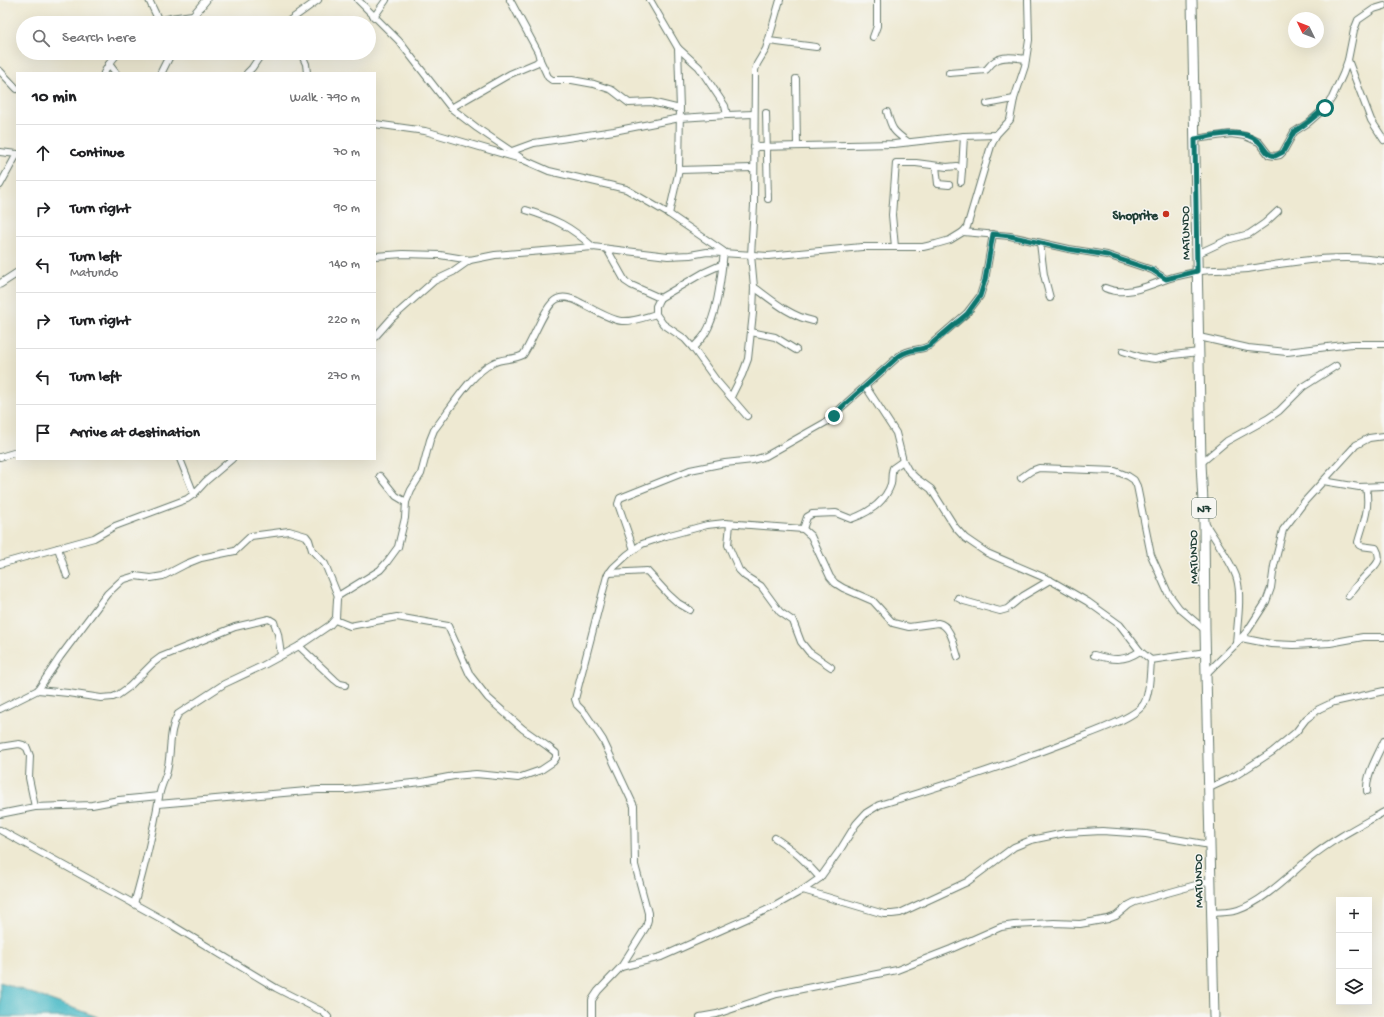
<!DOCTYPE html>
<meta charset="utf-8">
<style>
:root{--surface:#fff;--page:#f2f2f2;--text:#202124;--muted:#757577;--line:#e0e0e0}
body{margin:0;font-family:"Gochi Hand",sans-serif;background:var(--page);color:var(--text)}
.controls{position:absolute;right:12px;bottom:12px;display:grid;overflow:hidden;border-radius:0px;box-shadow:0 4px 16px #0002}
.controls button{width:36px;height:36px;display:grid;place-items:center;padding:0;border:0;border-bottom:1px solid var(--line);background:var(--surface);color:var(--text);font:20px sans-serif}
.compass{position:absolute;left:1288px;top:12px;width:36px;height:36px;border-radius:50%;background:var(--surface);box-shadow:0 4px 16px #0002;rotate:313deg}
.stop{position:absolute;width:12px;height:12px;margin:-9px;border:3px solid #0f766e;border-radius:50%;background:#fff}
.stop.end{background:#0f766e;border-color:#fff;box-shadow:0 1px 4px #0008}
.list{margin:0;padding:0;list-style:none}
h2{display:flex;justify-content:space-between;align-items:center;height:52px;margin:0;padding:0 16px;font-size:17px}
h2 small{font-size:13px;font-weight:400;color:var(--muted)}
.list li{display:grid;grid-template-columns:26px 1fr auto;gap:12px;align-items:center;box-sizing:border-box;height:56px;padding:0 16px;border-top:1px solid var(--line)}
.list b{display:block;font-size:15px;white-space:nowrap}
.list p{margin:0;font-size:13px;white-space:nowrap;color:var(--muted)}
.list em{font-size:13px;font-style:normal;color:var(--muted)}
.icon{flex:none;width:22px;height:22px;fill:none;stroke:currentColor;stroke-width:2;stroke-linecap:round;stroke-linejoin:round}
.map{position:relative;flex:none;width:1384px;height:1017px;overflow:hidden}
.search{position:absolute;background:var(--surface);box-shadow:0 4px 16px #0002;left:16px;top:16px;width:360px;height:44px;display:flex;align-items:center;gap:10px;box-sizing:border-box;padding:0 14px;border-radius:22px;color:var(--muted);font-size:15px}
.panel{position:absolute;background:var(--surface);box-shadow:0 4px 16px #0002;left:16px;top:72px;width:360px;height:388px;border-radius:0px}
.map>svg:first-child{display:block}
</style>
<div class="map">
<svg width="1384" height="1017" viewBox="0 0 1384 1017">
<rect width="100%" height="100%" fill="#f6f6f2"/>
<filter id="ink" filterUnits="userSpaceOnUse"><feTurbulence type="fractalNoise" baseFrequency=".025" numOctaves="2"/><feDisplacementMap in="SourceGraphic" scale="8" xChannelSelector="R" yChannelSelector="G"/><feConvolveMatrix kernelMatrix="1 2 1 2 8 2 1 2 1" color-interpolation-filters="sRGB"/></filter>
<filter id="wash" filterUnits="userSpaceOnUse"><feTurbulence type="fractalNoise" baseFrequency=".012" numOctaves="4" result="noise"/><feDisplacementMap in="SourceGraphic" scale="16" xChannelSelector="R" yChannelSelector="G"/><feGaussianBlur stdDeviation="0.9" result="paint"/><feColorMatrix in="noise" values="0 0 0 0 0 0 0 0 0 0 0 0 0 0 0 0 0 1.4 0 .05"/><feComposite in="paint" operator="in"/></filter>
<g filter="url(#wash)">
<rect width="100%" height="100%" fill="#eee9d2"/>
<path fill="#4fbcc8" stroke="#377c7e" d="M0,982L98,1017H0Z"/>
</g>
<g filter="url(#ink)">
<g fill="none" stroke-linecap="round" stroke-linejoin="round">
<g stroke="#67796b" stroke-width="8">
<g id="minor">
<path d="M149,0L159,21"/>
<path d="M358,0L399,41L451,108L477,128L524,160L549,171L626,189L669,214L723,251"/>
<path d="M650,0L678,48L680,109L679,170L669,214"/>
<path d="M1384,6L1374,9L1358,20L1354,30L1348,60L1371,120L1384,140"/>
<path d="M374,17L386,0"/>
<path d="M153,23L170,18L193,15"/>
<path d="M286,23L318,0"/>
<path d="M873,37L877,26V0"/>
<path d="M769,41L816,47"/>
<path d="M301,53L306,64L307,73"/>
<path d="M540,60L548,77L552,80H572L594,84L612,90L629,103L651,102L680,109"/>
<path d="M109,64L116,73"/>
<path d="M0,71L17,89"/>
<path d="M104,73L109,64L118,53"/>
<path d="M247,73L252,68L262,53"/>
<path d="M949,73L986,70C989,67 991,63 995,61C1003,55 1017,58 1026,59"/>
<path d="M796,79L797,146"/>
<path d="M987,104L1014,99"/>
<path d="M451,108L510,74L536,63L540,60L538,52L510,0"/>
<path d="M887,112C892,130 893,131 908,142"/>
<path d="M766,113L768,199"/>
<path d="M727,115L754,114"/>
<path d="M375,124L425,131L521,159"/>
<path d="M1195,139L1231,134L1245,136L1259,142L1269,155L1275,156L1280,155L1283,152L1294,132L1308,123L1325,108L1332,98L1343,74L1348,60"/>
<path d="M754,147L894,144L964,136L996,135"/>
<path d="M512,151L534,143L614,131L680,118L727,115L725,106L699,67L678,48"/>
<path d="M0,152L17,154"/>
<path d="M936,166L938,184L949,185"/>
<path d="M679,170L753,168"/>
<path d="M962,170L964,136"/>
<path d="M0,185L17,154"/>
<path d="M526,210C555,219 570,226 593,247"/>
<path d="M963,232L1010,236L1069,249L1107,255L1152,270L1166,279"/>
<path d="M1040,243L1044,275L1050,298"/>
<path d="M895,247L892,215L896,163H916L947,167L957,166L962,170L961,182"/>
<path d="M607,249L625,281L631,285L660,298"/>
<path d="M1197,254L1227,240L1249,234L1265,223L1278,211"/>
<path d="M375,256L403,254L440,255L470,260L495,255L593,247L668,256L690,255L707,252L768,256L862,247H923L936,244L950,240L963,232L967,227L991,146L996,135L1010,120L1014,99L1025,66L1029,40L1028,0"/>
<path d="M723,264L703,273L660,298L656,306V314L663,324L685,339L693,348L716,380L747,416"/>
<path d="M754,287C773,301 790,316 813,321"/>
<path d="M1105,288C1125,297 1148,286 1167,279C1176,276 1186,274 1196,272C1213,268 1231,271 1248,269C1293,262 1339,253 1384,261"/>
<path d="M751,332L775,337L796,350"/>
<path d="M375,337L391,319L434,281L453,272L470,260"/>
<path d="M1199,337L1248,348L1287,352L1352,344H1384"/>
<path d="M693,348C697,343 702,339 705,334C718,313 721,276 724,252"/>
<path d="M1123,351L1141,357L1155,359L1173,355L1199,352"/>
<path d="M866,387L896,433L903,461L908,470L916,478L931,489L955,527L965,538L987,553L1050,580L1088,602L1120,625L1140,651L1151,660L1206,652"/>
<path d="M731,397L742,375L748,359L753,313L754,287L751,255L754,205L755,70L757,64L766,49L780,0"/>
<path d="M0,457L17,452"/>
<path d="M180,459L194,494"/>
<path d="M1201,463L1227,441L1267,419L1279,411L1303,387L1336,366"/>
<path d="M380,476L396,496L406,502"/>
<path d="M1021,478L1031,471L1039,468L1115,471L1128,476L1134,480L1137,486L1151,555L1168,593L1179,608L1205,630"/>
<path d="M1323,481L1359,487L1384,486"/>
<path d="M1205,523C1214,538 1233,564 1237,579C1242,597 1237,625 1236,644L1207,673"/>
<path d="M730,524L728,545L739,570L745,576L761,586L780,612L793,621L801,642L809,652L831,667"/>
<path d="M803,529L807,517L812,514L836,513L851,519C868,513 885,502 891,484C892,478 891,473 893,468L903,461"/>
<path d="M58,548L67,576"/>
<path d="M634,550L618,504L620,498L690,470L725,463L753,460L766,456L828,421L843,406L899,356C911,347 917,352 929,346L967,313L980,296L985,280L993,234"/>
<path d="M0,564L94,538L115,526L187,499L194,494L206,481L232,459"/>
<path d="M609,573L647,571L668,594L678,603L690,610"/>
<path d="M1348,596C1354,589 1359,582 1365,576C1373,567 1384,562 1376,548L1361,546L1359,545L1358,542C1364,521 1370,509 1366,487"/>
<path d="M958,598L964,601L1000,611L1007,609L1023,596L1050,580"/>
<path d="M1241,638L1271,644L1294,645L1330,643L1363,637H1384"/>
<path d="M1236,644L1248,630L1266,602L1271,588L1274,566L1283,530L1305,501L1356,445L1369,438L1384,436"/>
<path d="M299,646L335,680L340,684L345,685"/>
<path d="M1094,655C1112,660 1124,662 1140,651"/>
<path d="M38,690L68,693L101,698L113,697L118,695L129,687L153,663L161,657L235,627L269,619L274,622L278,634L281,655"/>
<path d="M0,709L38,690L60,657L107,594L122,580L135,576L151,578L163,576L186,564L201,558L235,551L251,536L289,531L306,536L309,540L312,550L325,564L338,596"/>
<path d="M0,747L19,744L23,745L27,748L30,756L29,778L35,807"/>
<path d="M1209,788L1235,776L1272,752L1296,732L1306,719L1319,709L1334,702L1384,691"/>
<path d="M1367,791C1366,774 1377,757 1384,741"/>
<path d="M158,804L318,790H346L422,782L454,776L476,774L518,778L541,770L553,762L556,758V753L547,746L523,729L488,698L470,675L448,626L397,617L350,626L335,620"/>
<path d="M0,814L35,807L92,805L119,800L159,796"/>
<path d="M0,830L167,922L276,988L323,1012L328,1017"/>
<path d="M775,838C795,851 804,860 820,878"/>
<path d="M803,890L820,878L840,850L856,824L866,813L879,805C946,785 1013,763 1078,738C1094,732 1134,718 1143,705C1150,696 1150,672 1151,660"/>
<path d="M134,904C144,869 153,833 159,797C160,788 165,779 167,771C172,751 168,732 178,714L224,684L262,666L299,646L330,625L336,618L337,599L338,596L380,570L387,562L398,547L405,518L406,502L411,490L421,474L430,440L434,430C450,410 470,374 493,363C502,358 514,360 523,355C532,343 545,304 557,299C563,296 569,298 575,300C588,306 609,320 622,321C633,322 645,317 656,314"/>
<path d="M1211,913C1220,912 1230,913 1238,910C1264,901 1289,875 1310,858C1332,840 1359,826 1384,812"/>
<path d="M621,967L661,957L773,907L803,890L884,914H892L900,913L967,882L1014,847L1031,840L1065,833L1102,831L1146,834L1210,845"/>
<path d="M592,1017V1000L598,991L621,967L646,927L648,920V913L635,865L634,806L603,740L585,713L577,705L575,699L607,576L613,568L627,555L642,544L666,536L707,525L725,523L803,529L811,536L830,577L835,583L843,588L873,601L893,623L909,627L938,623C951,625 954,646 958,657"/>
<path d="M700,1017L717,1014L777,994L897,970L951,949L1001,927L1014,925L1054,923L1080,924L1108,919L1116,916L1129,905L1135,902L1210,881"/>
</g>
</g>
<g stroke="#67796b" stroke-width="9">
<g id="tertiary">
<path d="M187,23L206,0"/>
<path d="M161,73L171,53"/>
<path d="M0,284L17,273"/>
</g>
</g>
<g stroke="#67796b" stroke-width="11">
<path id="primary" d="M1192,0L1201,463L1204,522L1205,630L1214,1017"/>
</g>
<use href="#minor" stroke="#fff" stroke-width="6"/>
<use href="#tertiary" stroke="#fff" stroke-width="7"/>
<use href="#primary" stroke="#fff" stroke-width="9"/>
</g>
</g>
<g fill="none" stroke-linecap="round" stroke-linejoin="round" filter="url(#ink)">
<path stroke="#0f766e" stroke-width="5" d="M834,416L843,406L899,356C912,347 917,352 929,346L967,314L980,296L985,280L993,234L1010,236L1068,249L1107,255L1152,270L1166,279L1197,271L1195,139C1214,136 1242,127 1259,142C1265,148 1266,155 1275,156L1283,152L1294,132L1308,122L1325,108"/>
</g>
<circle fill="#c8321e" stroke="#f6f6f2" stroke-width="1.5" cx="1166" cy="214" r="4"/>
<g text-anchor="middle" stroke-width="3" stroke-linejoin="round" paint-order="stroke">
<rect fill="#f6f6f2" stroke="#60746d" stroke-width="1" x="1192" y="498" width="24" height="20" rx="3"/>
<g font-size="12" font-weight="bold" fill="#1f3d34">
<text x="1204" y="512">N7</text>
</g>
<g font-size="13" font-weight="bold" fill="#1f3d34" stroke="#f6f6f2" text-anchor="end">
<text x="1158" y="219">Shoprite</text>
</g>
<g font-size="13" fill="#1f3d34" stroke="#f6f6f2">
<text transform="translate(1184 233) rotate(-91)" y="5">MATUNDO</text>
<text transform="translate(1192 557) rotate(-91)" y="5">MATUNDO</text>
<text transform="translate(1197 881) rotate(-91)" y="5">MATUNDO</text>
</g>
</g>
</svg>
<div class="controls">
<button>+</button>
<button>−</button>
<button><svg class="icon" aria-label="layers" viewBox="0 0 24 24"><path d="M12 4l9 5-9 5-9-5zM3 14l9 5 9-5"/></svg></button>
</div>
<svg class="compass" viewBox="-18 -18 36 36"><path d="M0-13l5 13h-10z" fill="#e53935"/><path d="M0 13l5-13h-10z" fill="#757577"/></svg>
<div class="stop" style="left:1325px;top:108px"></div>
<div class="stop end" style="left:834px;top:416px"></div>
<div class="search"><svg class="icon" aria-label="search" viewBox="0 0 24 24"><circle cx="10" cy="10" r="6"/><path d="M15 15l6 6"/></svg>Search here</div>
<section class="panel">
<h2>10 min<small>Walk · 790 m</small></h2>
<ul class="list">
<li><svg class="icon" aria-label="ahead" viewBox="0 0 24 24"><path d="M12 20V5M6 11l6-6 6 6"/></svg><div><b>Continue</b></div><em>70 m</em></li>
<li><svg class="icon" aria-label="right" viewBox="0 0 24 24"><path d="M7 20v-9h11M14 6l5 5-5 5"/></svg><div><b>Turn right</b></div><em>90 m</em></li>
<li><svg class="icon" aria-label="left" viewBox="0 0 24 24"><path d="M17 20v-9H6M10 6l-5 5 5 5"/></svg><div><b>Turn left</b><p>Matundo</p></div><em>140 m</em></li>
<li><svg class="icon" aria-label="right" viewBox="0 0 24 24"><path d="M7 20v-9h11M14 6l5 5-5 5"/></svg><div><b>Turn right</b></div><em>220 m</em></li>
<li><svg class="icon" aria-label="left" viewBox="0 0 24 24"><path d="M17 20v-9H6M10 6l-5 5 5 5"/></svg><div><b>Turn left</b></div><em>270 m</em></li>
<li><svg class="icon" aria-label="arrive" viewBox="0 0 24 24"><path d="M6 21V4h12l-3 4 3 4H6"/></svg><div><b>Arrive at destination</b></div></li>
</ul>
</section>
</div>
